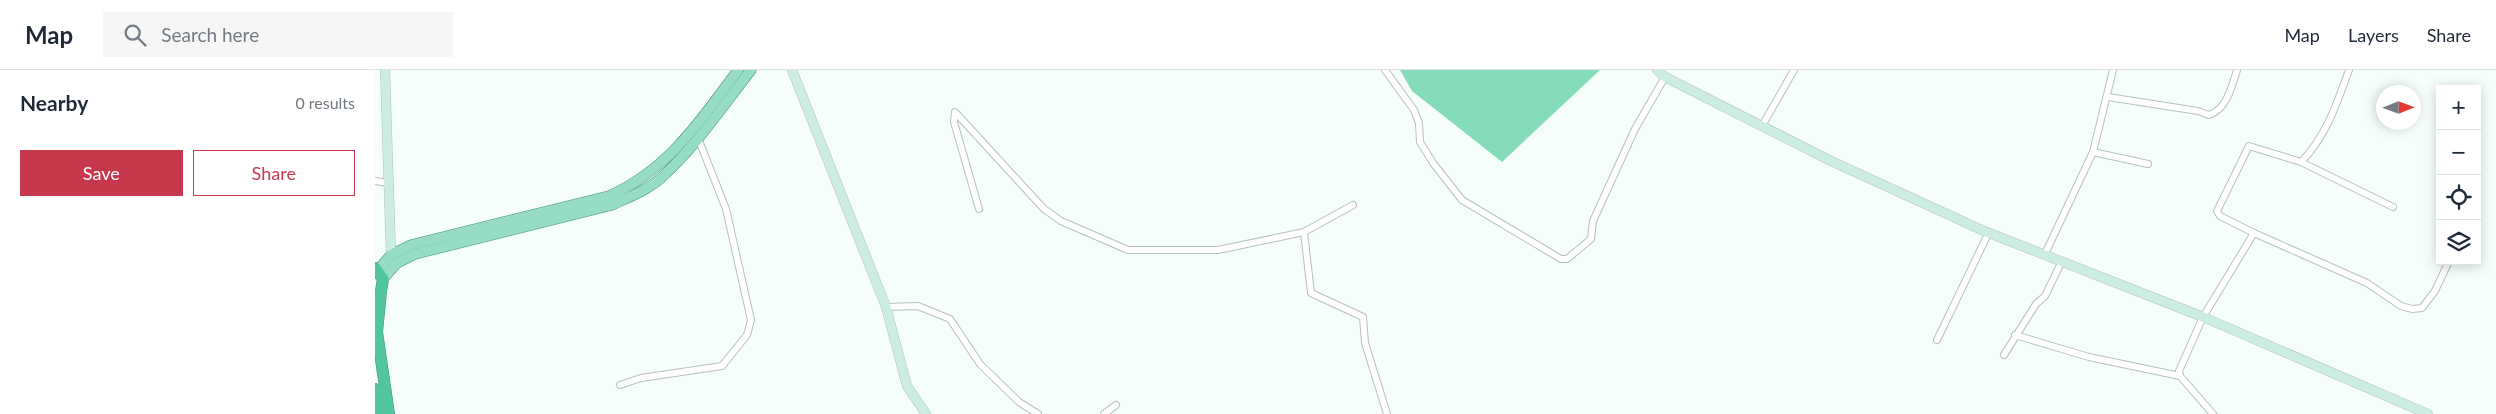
<!DOCTYPE html>
<meta charset="utf-8">
<style>
:root{--surface:#fff;--page:#f6f6f7;--text:#1f2937;--muted:#747a83;--line:#e0e1e3;--accent:#c8384d}
body{margin:0;font-family:Lato,sans-serif;background:var(--page);color:var(--text)}
.controls{position:absolute;right:15px;top:15px;display:grid;overflow:hidden;border-radius:0px;box-shadow:0 2px 12px #0003}
.controls button{width:45px;height:45px;display:grid;place-items:center;padding:0;border:0;border-bottom:1px solid var(--line);background:var(--surface);color:var(--text);font:25px sans-serif}
.compass{position:absolute;left:2001px;top:15px;width:45px;height:45px;border-radius:50%;background:var(--surface);box-shadow:0 2px 12px #0003;rotate:89deg}
.list{margin:0;padding:0;list-style:none}
h2{display:flex;justify-content:space-between;align-items:center;height:65px;margin:0;padding:0 20px;font-size:21px}
h2 small{font-size:16px;font-weight:400;color:var(--muted)}
.actions{display:flex;gap:10px;padding:15px 20px}
.actions a{flex:1;padding:11px 0;border:1px solid var(--accent);border-radius:0px;text-align:center;font-size:18px;color:var(--accent)}
.actions .main{background:var(--accent);color:#fff}
.icon{flex:none;width:28px;height:28px;fill:none;stroke:currentColor;stroke-width:2;stroke-linecap:round;stroke-linejoin:round}
.map{position:relative;flex:none;width:2121px;height:344px;overflow:hidden}
header{display:flex;align-items:center;gap:30px;box-sizing:border-box;height:70px;padding:0 25px;background:var(--surface);border-bottom:1px solid var(--line)}
header strong{font-size:24px}
nav{display:flex;gap:28px;margin-inline-start:auto;font-size:18px}
.search{width:350px;height:45px;background:var(--page);display:flex;align-items:center;gap:12px;box-sizing:border-box;padding:0 18px;border-radius:0px;color:var(--muted);font-size:19px}
main{display:flex}
aside{flex:1;background:var(--surface)}
.map>svg:first-child{display:block}
</style>
<header>
<strong>Map</strong>
<div class="search"><svg class="icon" aria-label="search" viewBox="0 0 24 24"><circle cx="10" cy="10" r="6"/><path d="M15 15l6 6"/></svg>Search here</div>
<nav><a>Map</a><a>Layers</a><a>Share</a></nav>
</header>
<main>
<aside>
<h2>Nearby<small>0 results</small></h2>
<ul class="list">
</ul>
<div class="actions"><a class="main">Save</a><a>Share</a></div>
</aside>
<div class="map">
<svg width="2121" height="344" viewBox="0 0 2121 344">
<rect width="100%" height="100%" fill="#f5fefa"/>
<path fill="#84dcba" d="M1025,0H1225L1127,92L1037,21Z"/>
<g fill="none" stroke-linecap="round" stroke-linejoin="round">
<g stroke="#b7c0bc" stroke-width="8">
<g id="street">
<path d="M1010,0L1039,40L1044,53L1045,72L1058,93L1087,130L1186,189H1192L1216,169L1218,151L1260,59L1290,7"/>
<path d="M1733,27L1823,41L1834,45C1852,39 1857,16 1862,0"/>
<path d="M1387,56L1419,0"/>
<path d="M1718,82L1773,94"/>
<path d="M1926,92C1951,67 1962,33 1974,0"/>
<path d="M0,111L13,113"/>
<path d="M2018,137L1926,92L1874,76L1842,141L1845,146L1879,163L1992,213L2026,236L2037,239L2047,238L2060,221L2074,191"/>
<path d="M604,139L579,52L580,42L669,139L686,151L753,180H843L929,162L978,135"/>
<path d="M929,162L936,223L988,247L990,273L1012,344"/>
<path d="M1670,184L1718,82L1738,0"/>
<path d="M511,237L543,236L575,249L605,294L644,332L663,344"/>
<path d="M1640,265L1714,287L1805,306"/>
<path d="M1562,270L1614,162"/>
<path d="M1629,285L1661,234L1670,226L1687,191"/>
<path d="M245,315L266,308L347,296L372,265L376,250L351,139L323,68"/>
<path d="M729,344L741,335"/>
<path d="M1838,344L1805,306L1804,301L1828,247L1879,163"/>
</g>
</g>
<g stroke="#b7c0bc" stroke-width="10">
<g id="secondary">
<path d="M10,0L16,185"/>
<path d="M417,0L511,237L532,316L551,344"/>
<path d="M1282,0L1290,7L1456,91L1609,161L1828,247L2053,344"/>
</g>
</g>
<g stroke="#449076" stroke-width="11">
<g id="primary">
<path d="M3,200L16,185L36,175L234,126C293,100 326,50 363,0"/>
<path d="M8,209L22,193L40,184L237,135C254,127 273,120 287,107C321,76 348,36 376,0"/>
</g>
</g>
<g stroke="#449076" stroke-width="12">
<g id="highway">
<path d="M0,198L8,209L6,221L2,226"/>
<path d="M6,221L2,262L14,344"/>
<path d="M0,319L4,344"/>
</g>
</g>
<use href="#street" stroke="#fff" stroke-width="6"/>
<use href="#secondary" stroke="#cbeee1" stroke-width="9"/>
<use href="#primary" stroke="#97dcc4" stroke-width="10"/>
<use href="#highway" stroke="#51c59c" stroke-width="11"/>
</g>
</svg>
<div class="controls">
<button>+</button>
<button>−</button>
<button><svg class="icon" aria-label="locate" viewBox="0 0 24 24"><circle cx="12" cy="12" r="6"/><path d="M12 2v4M12 18v4M2 12h4M18 12h4"/></svg></button>
<button><svg class="icon" aria-label="layers" viewBox="0 0 24 24"><path d="M12 4l9 5-9 5-9-5zM3 14l9 5 9-5"/></svg></button>
</div>
<svg class="compass" viewBox="-18 -18 36 36"><path d="M0-13l5 13h-10z" fill="#e53935"/><path d="M0 13l5-13h-10z" fill="#747a83"/></svg>
</div>
</main>
